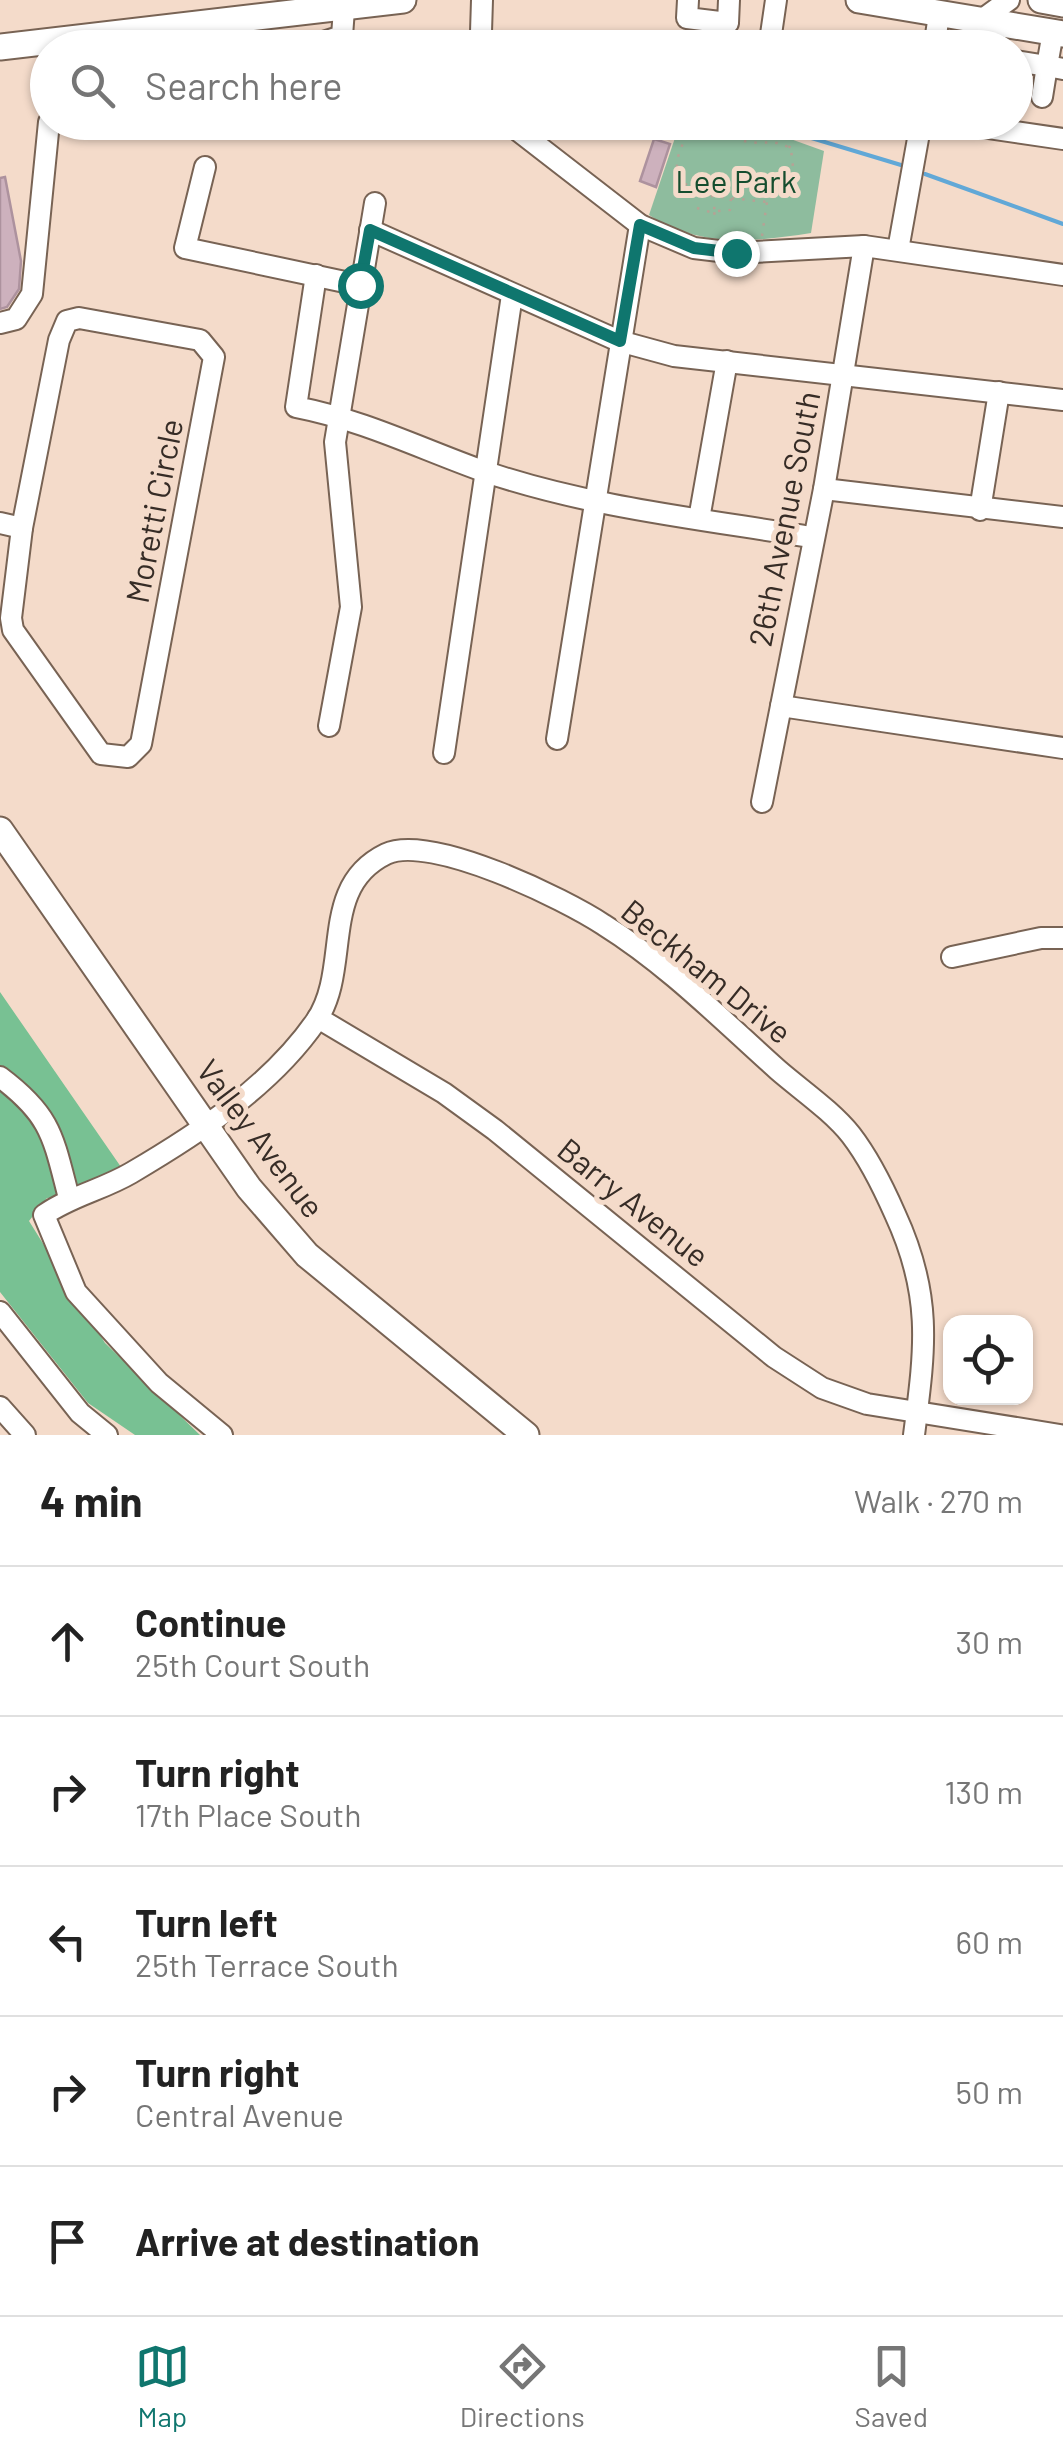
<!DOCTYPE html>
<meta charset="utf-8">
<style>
:root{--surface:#fff;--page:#f2f2f2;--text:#222;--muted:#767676;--line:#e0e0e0;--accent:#0f766e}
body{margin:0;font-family:Barlow,sans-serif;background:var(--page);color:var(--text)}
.controls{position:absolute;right:30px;bottom:30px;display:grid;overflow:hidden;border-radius:20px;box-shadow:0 2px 8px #0004}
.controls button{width:90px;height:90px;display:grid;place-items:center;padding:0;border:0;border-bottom:2px solid var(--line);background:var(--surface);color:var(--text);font:50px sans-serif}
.stop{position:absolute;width:30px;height:30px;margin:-22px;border:8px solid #0f766e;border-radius:50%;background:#fff}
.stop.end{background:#0f766e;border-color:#fff;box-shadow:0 2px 10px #0008}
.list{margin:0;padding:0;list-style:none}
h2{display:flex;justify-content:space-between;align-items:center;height:130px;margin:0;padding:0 40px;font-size:42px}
h2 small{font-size:32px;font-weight:400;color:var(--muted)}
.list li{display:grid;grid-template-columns:65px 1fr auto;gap:30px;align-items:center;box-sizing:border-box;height:150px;padding:0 40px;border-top:2px solid var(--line)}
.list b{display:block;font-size:38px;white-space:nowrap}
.list p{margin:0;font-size:32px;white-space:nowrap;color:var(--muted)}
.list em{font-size:32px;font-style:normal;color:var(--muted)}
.icon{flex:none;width:55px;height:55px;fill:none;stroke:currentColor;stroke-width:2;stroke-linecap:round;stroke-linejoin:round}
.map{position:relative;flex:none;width:1063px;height:1435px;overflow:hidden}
.search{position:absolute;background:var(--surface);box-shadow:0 2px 8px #0004;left:30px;right:30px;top:30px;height:110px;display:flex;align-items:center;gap:25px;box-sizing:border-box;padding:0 35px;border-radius:55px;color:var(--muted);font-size:38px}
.sheet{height:880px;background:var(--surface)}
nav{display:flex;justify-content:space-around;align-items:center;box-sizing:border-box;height:140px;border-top:2px solid var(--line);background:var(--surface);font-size:28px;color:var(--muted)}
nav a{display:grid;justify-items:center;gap:5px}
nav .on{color:var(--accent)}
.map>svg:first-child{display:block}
</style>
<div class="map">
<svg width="1063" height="1435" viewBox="0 0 1063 1435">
<rect width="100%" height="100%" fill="#f4dbca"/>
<path fill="#8ebc9e" d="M680,123H746L824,151L811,233C753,242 701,248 649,215Z"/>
<path fill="#78c193" d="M0,992L121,1167L64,1197L47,1198L29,1221L105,1343L200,1435H135L88,1403L0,1292Z"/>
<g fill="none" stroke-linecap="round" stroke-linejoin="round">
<g stroke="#61a8d7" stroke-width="4">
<path d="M758,122L901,165"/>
<path d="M925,174L1063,224"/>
</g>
</g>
<g fill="#cdb1bd" stroke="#ad929e" stroke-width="2.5">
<path d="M678,32L740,41L739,48H676Z"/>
<path d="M654,139L670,144L656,187L640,181Z"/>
<path d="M5,177L21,261L19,289L7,307L0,309V178Z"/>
</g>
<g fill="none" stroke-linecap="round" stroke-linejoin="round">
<g stroke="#786354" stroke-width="24">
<g id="minor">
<path d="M688,0L687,18L728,23L729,0"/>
<path d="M980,21L1009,0"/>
<path d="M481,32L482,0"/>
<path d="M1053,32L1047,66L1063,69"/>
<path d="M305,48L342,36L344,9"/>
<path d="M769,48L776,0"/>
<path d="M934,48L939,15"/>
<path d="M1016,61L1047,66L1042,97"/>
<path d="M507,122L640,225L694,248L736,253L864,246L1063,275"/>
<path d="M947,122L1063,139"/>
<path d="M205,167L185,248L359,285"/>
<path d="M370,230L619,341L674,356L1063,400"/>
<path d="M898,250L921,122"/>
<path d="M316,275L296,407C363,420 419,448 483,471C588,507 701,519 811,537"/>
<path d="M79,318L200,340L214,357L141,744L128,757L101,754L13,630L11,618L22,528L59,340L67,321Z"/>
<path d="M0,323L16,319L32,294L49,122"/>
<path d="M824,489L1063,517"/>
<path d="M980,510L999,392"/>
<path d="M699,519L727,361"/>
<path d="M0,523L22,528"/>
<path d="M781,706L1063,748"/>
<path d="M329,726L351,607L335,442L375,203"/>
<path d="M557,739L640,225"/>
<path d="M444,753L512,295"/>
<path d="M762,802L824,489L864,246"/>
<path d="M952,957L1041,938H1063"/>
<path d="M318,1018L444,1093L495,1130L774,1357L822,1388L867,1404L1060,1435"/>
<path d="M0,1077C52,1116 53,1137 69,1198"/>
<path d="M0,1312L80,1413L107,1435"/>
<path d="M0,1407L25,1435"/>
<path d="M222,1435L159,1383L76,1292L44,1215C71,1196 102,1190 131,1173C199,1133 271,1086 316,1021C352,968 318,887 386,854C430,833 565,899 604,925C668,965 722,1020 778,1070C801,1090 832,1111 851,1135C868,1157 884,1189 895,1214C933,1296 925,1349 914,1435"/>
</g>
</g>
<g stroke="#786354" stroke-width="29">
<g id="major">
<path d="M859,0L1063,34"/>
<path d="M1041,0L1063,4"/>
<path d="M0,47L403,0"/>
<path d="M0,830L249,1188L307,1255L526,1435"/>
</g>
</g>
<g stroke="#b6a295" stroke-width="2.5" stroke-dasharray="2.5 8" stroke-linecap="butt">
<path d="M789,148L800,122"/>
<path d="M697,208L710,212"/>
<path d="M713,208H716L717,214L712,213Z"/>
<path d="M718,211L730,210L731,198"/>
<path d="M762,236L767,202V200L782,193L794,176L791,149C774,137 762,146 744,141C736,139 730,133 722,130C694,119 676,144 677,170L692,194L767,202"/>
</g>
<use href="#minor" stroke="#fff" stroke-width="20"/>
<use href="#major" stroke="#fff" stroke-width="25"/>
</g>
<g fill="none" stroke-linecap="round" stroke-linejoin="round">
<path stroke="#0f766e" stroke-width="12" d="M360,285L370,230L620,341L640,225L694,248L736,253"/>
</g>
<g text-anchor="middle" stroke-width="10" stroke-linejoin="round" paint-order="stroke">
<g font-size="32" fill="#154d2e" stroke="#f4dbca">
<text x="736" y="193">Lee Park</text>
</g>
<g font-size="32" fill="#362c26" stroke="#f4dbca">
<text transform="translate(155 511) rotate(-79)" y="11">Moretti Circle</text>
<text transform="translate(785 519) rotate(-79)" y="11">26th Avenue South</text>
<text transform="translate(706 972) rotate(39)" y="11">Beckham Drive</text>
<text transform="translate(260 1139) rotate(53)" y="11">Valley Avenue</text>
<text transform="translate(633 1203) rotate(39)" y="11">Barry Avenue</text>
</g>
</g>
</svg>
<div class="controls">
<button><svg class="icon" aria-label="locate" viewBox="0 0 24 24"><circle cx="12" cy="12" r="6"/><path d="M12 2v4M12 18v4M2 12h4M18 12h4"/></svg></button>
</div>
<div class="stop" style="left:360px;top:285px"></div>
<div class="stop end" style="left:736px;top:253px"></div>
<div class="search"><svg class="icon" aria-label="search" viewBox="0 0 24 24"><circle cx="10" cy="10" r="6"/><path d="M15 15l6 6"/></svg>Search here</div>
</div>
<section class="sheet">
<h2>4 min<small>Walk · 270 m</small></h2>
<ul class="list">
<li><svg class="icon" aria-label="ahead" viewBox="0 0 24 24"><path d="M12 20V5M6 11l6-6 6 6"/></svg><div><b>Continue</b><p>25th Court South</p></div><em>30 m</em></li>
<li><svg class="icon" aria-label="right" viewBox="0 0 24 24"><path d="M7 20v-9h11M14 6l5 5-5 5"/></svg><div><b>Turn right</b><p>17th Place South</p></div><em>130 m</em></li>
<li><svg class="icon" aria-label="left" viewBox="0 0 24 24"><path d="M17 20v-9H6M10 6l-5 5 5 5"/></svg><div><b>Turn left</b><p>25th Terrace South</p></div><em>60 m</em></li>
<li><svg class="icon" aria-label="right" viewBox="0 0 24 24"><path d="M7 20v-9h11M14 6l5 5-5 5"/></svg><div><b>Turn right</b><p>Central Avenue</p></div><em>50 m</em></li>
<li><svg class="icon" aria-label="arrive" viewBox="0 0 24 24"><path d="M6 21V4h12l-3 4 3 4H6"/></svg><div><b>Arrive at destination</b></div></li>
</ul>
</section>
<nav>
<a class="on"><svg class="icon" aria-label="map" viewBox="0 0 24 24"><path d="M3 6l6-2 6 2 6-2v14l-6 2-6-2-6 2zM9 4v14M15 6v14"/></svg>Map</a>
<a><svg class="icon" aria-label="directions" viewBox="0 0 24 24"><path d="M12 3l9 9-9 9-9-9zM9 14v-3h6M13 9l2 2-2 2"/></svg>Directions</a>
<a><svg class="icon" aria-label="saved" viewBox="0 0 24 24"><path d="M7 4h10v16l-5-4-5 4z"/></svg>Saved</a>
</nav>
